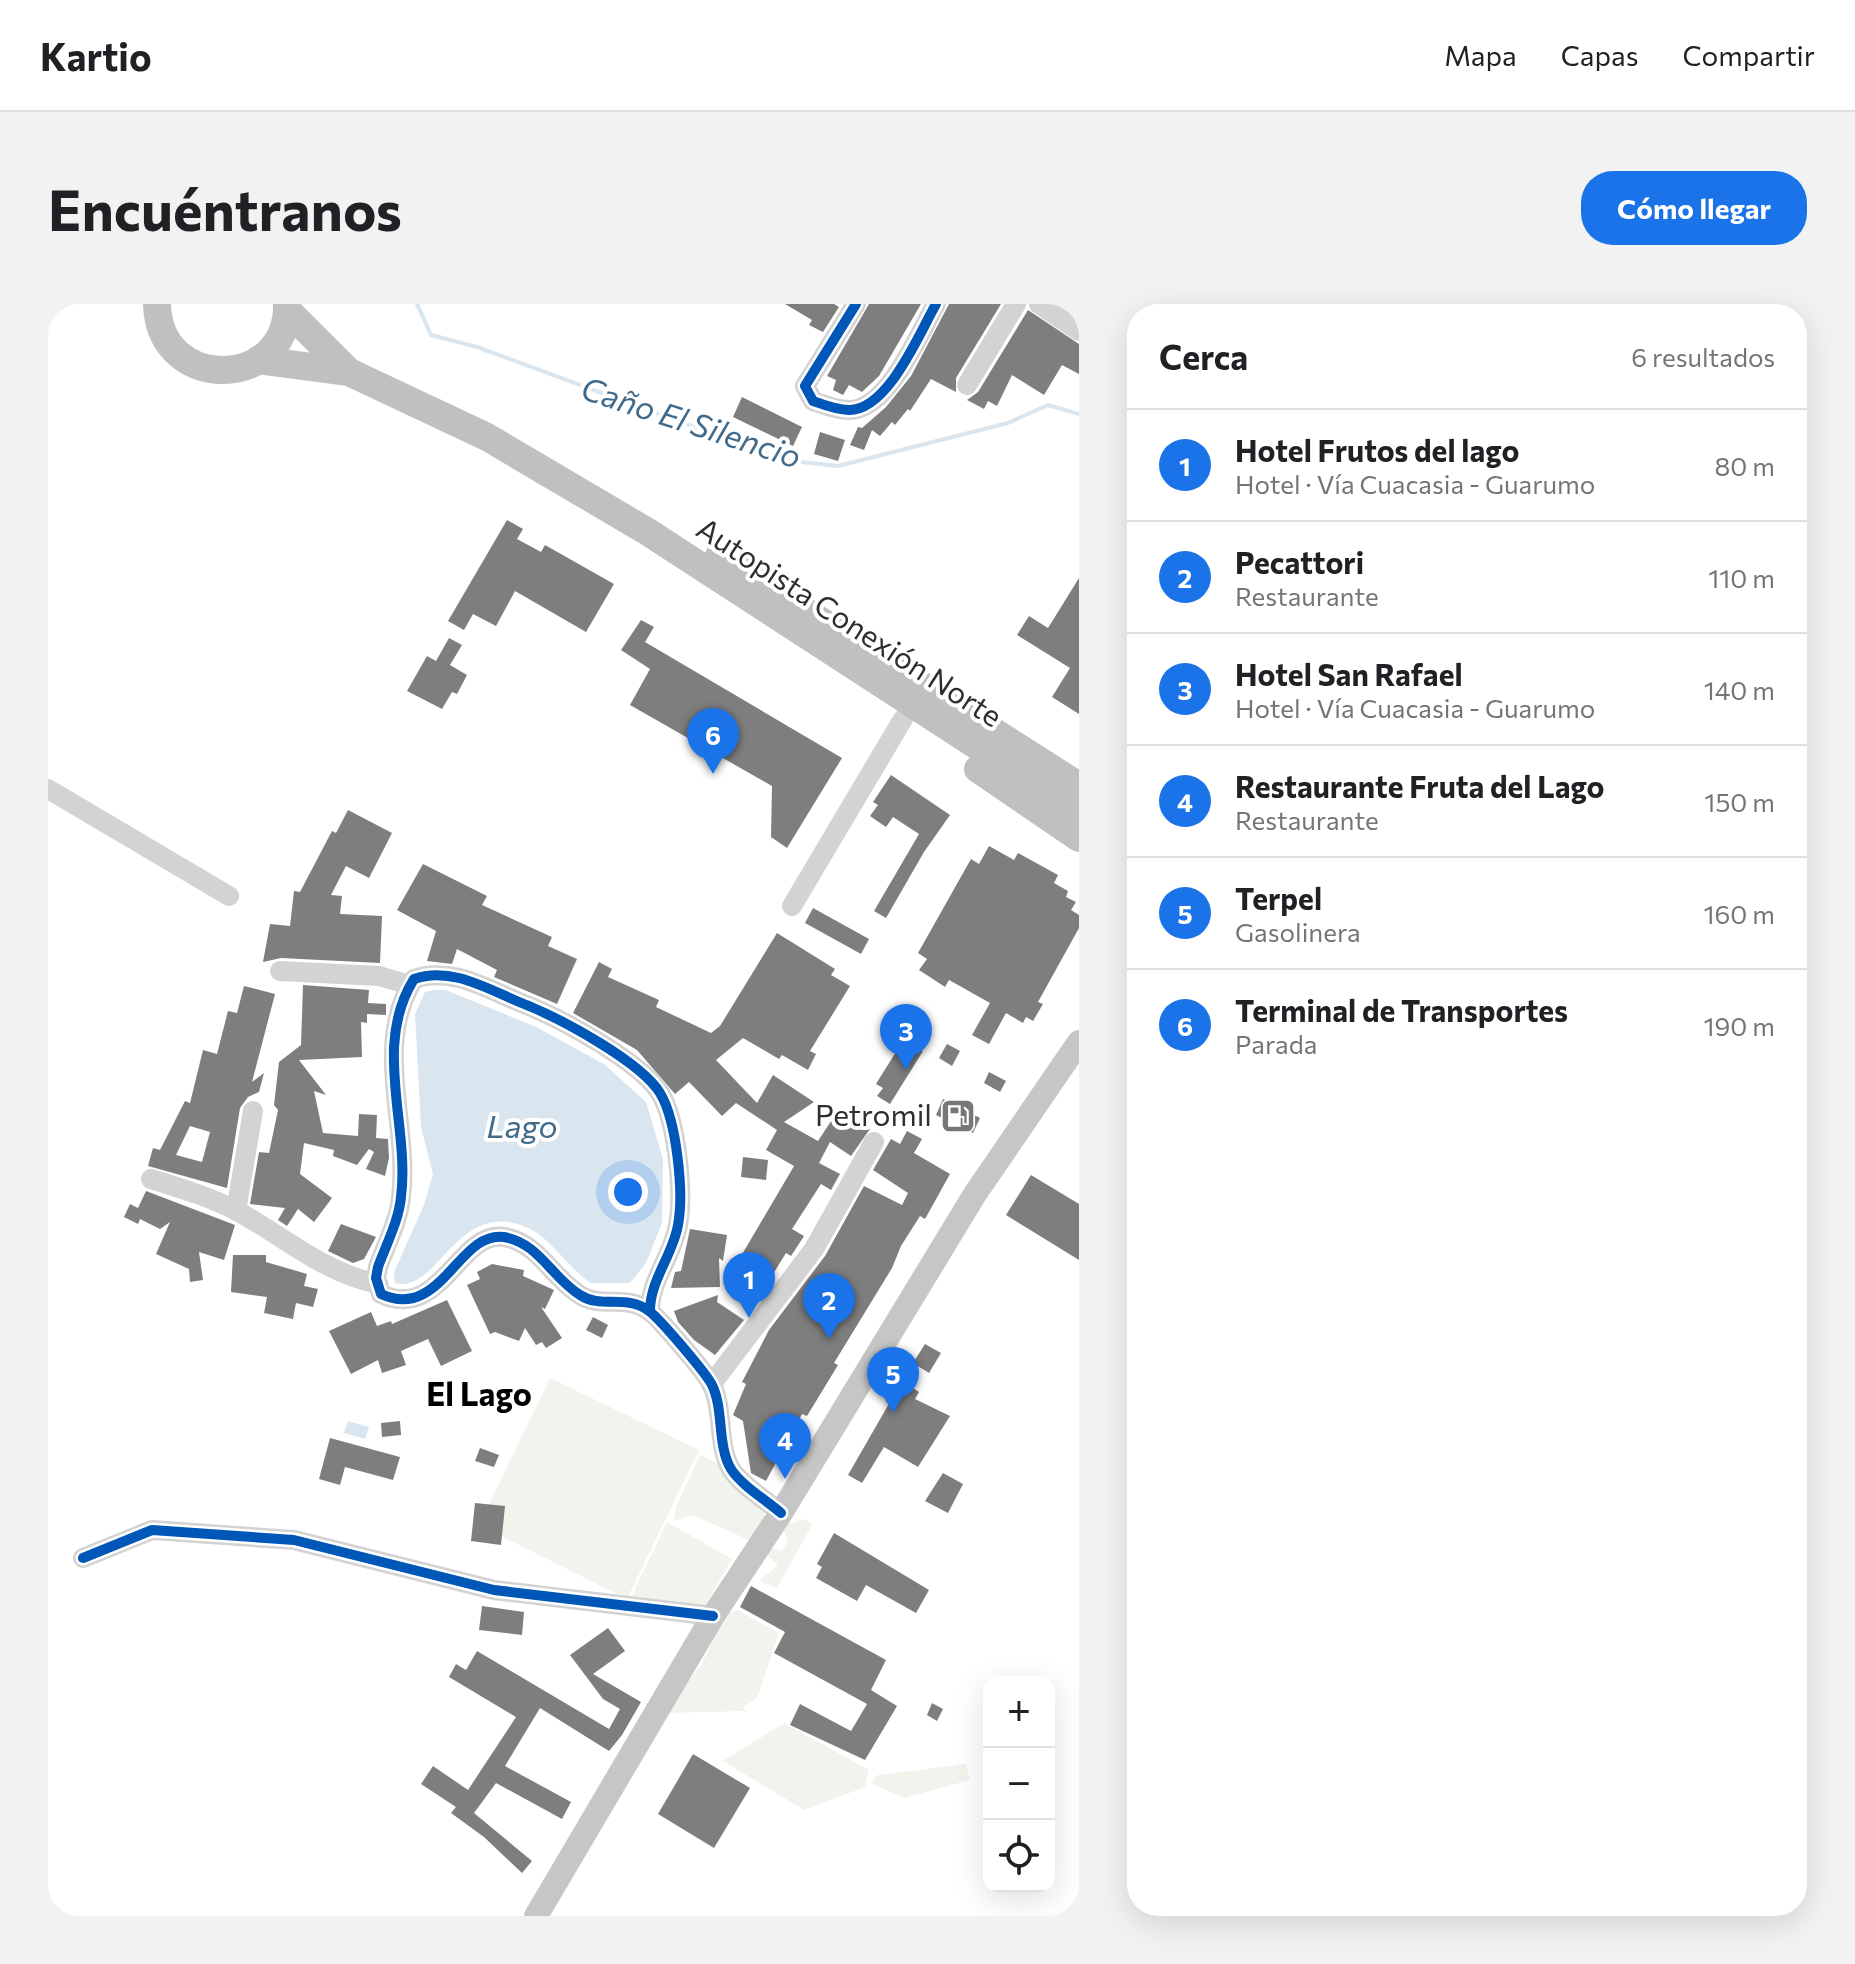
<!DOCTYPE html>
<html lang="es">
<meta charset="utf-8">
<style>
:root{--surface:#fff;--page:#f2f2f2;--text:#202124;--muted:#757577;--line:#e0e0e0;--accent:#1a73e8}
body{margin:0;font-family:Commissioner,sans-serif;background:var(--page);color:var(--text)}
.controls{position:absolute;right:24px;bottom:24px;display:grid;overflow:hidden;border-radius:16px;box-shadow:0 8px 32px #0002}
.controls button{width:72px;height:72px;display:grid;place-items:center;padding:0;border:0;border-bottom:2px solid var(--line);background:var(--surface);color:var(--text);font:40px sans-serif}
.you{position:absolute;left:580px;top:888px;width:28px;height:28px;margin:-20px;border:6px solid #fff;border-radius:50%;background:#1a73e8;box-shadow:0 0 0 12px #1a73e833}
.badge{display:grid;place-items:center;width:52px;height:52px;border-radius:50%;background:var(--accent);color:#fff;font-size:26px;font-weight:700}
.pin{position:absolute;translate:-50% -66px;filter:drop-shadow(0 2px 4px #0008)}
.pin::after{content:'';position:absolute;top:42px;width:28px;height:24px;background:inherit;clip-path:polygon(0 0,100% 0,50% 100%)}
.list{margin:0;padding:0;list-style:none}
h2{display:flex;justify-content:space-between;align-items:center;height:104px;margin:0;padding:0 32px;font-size:34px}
h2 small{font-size:26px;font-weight:400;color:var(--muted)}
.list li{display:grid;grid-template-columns:52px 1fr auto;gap:24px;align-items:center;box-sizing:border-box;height:112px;padding:0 32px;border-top:2px solid var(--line)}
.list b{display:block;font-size:30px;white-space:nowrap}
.list p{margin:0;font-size:26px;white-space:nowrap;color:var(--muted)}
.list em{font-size:26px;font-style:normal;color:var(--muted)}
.icon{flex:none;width:44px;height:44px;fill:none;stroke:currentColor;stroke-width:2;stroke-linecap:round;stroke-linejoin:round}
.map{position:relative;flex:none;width:1031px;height:1612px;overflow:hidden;border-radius:32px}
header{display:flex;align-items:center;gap:48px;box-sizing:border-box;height:112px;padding:0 40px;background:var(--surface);border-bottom:2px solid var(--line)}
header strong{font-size:38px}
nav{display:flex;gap:44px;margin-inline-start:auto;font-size:28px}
.intro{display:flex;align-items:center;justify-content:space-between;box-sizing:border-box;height:192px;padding:0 48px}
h1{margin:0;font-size:56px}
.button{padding:20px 36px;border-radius:32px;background:var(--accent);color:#fff;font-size:28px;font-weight:700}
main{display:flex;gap:48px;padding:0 48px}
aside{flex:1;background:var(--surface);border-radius:32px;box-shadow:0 8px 32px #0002}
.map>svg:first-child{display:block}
</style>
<header>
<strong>Kartio</strong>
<nav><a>Mapa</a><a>Capas</a><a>Compartir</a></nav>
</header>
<div class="intro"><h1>Encuéntranos</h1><a class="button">Cómo llegar</a></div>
<main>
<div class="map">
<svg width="1031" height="1612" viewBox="0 0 1031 1612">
<rect width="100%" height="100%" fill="#fff"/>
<g fill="#f0f4ec">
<path d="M502,1074L651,1146L579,1295L431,1221Z"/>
<path d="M652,1151L708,1177L717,1214L701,1236L644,1211L626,1217L628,1203Z"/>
<path d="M758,1215L764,1221L729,1284L711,1277L730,1261L719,1251L722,1243L733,1247L740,1238L734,1222Z"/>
<path d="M619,1218L684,1255L656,1304L582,1296Z"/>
<path d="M689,1306L731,1329L709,1394L694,1404L699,1407L615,1409L654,1360L676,1310Z"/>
<path d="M736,1419L821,1466L817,1483L756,1506L675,1457Z"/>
<path d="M918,1460L922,1476L856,1494L823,1479L830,1471Z"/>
</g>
<g fill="#d9e6f0">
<path d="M385,686H398L488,723L556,760L598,798L615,855L614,919L598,959L582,979H543C519,964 505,935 478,923C408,894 390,991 347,979L346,968L376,901L385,870L373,823L367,710L377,688Z"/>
<path d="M300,1117L321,1123L317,1135L296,1129Z"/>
</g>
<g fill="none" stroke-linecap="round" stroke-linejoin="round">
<path stroke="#d9e6f0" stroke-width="4" d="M369,0L383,31L429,43L735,156L790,162L960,119L1000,101L1031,110"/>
</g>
<g fill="#7e7e7e" fill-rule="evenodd">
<path d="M737,0H786L791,3L775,28L761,21L764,16Z"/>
<path d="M821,0H873L831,72L814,88L801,81L795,91L785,86L788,76L779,72Z"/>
<path d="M901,0H953L908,74V88L883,75L862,107L860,105L847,121L844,118L832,132L824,126L816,146L802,141L810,123L814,124L838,103L863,72Z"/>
<path d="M980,6L1031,40V70L1014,61L996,91L964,71L949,102L940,97L936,105L919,96L930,88Z"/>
<path d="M694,93L754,123L745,142L685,113Z"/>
<path d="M772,128L797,136L790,157L766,150Z"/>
<path d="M459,216L475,225L469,235L493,248L497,241L566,280L538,328L467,287L448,322L425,310L416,326L400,317Z"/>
<path d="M1031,274V410L1004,393L1022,364L969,331L981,312L1000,324Z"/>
<path d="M593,316L606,323L597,338L794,454L739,544L723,533L724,482L582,401L602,365L573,346Z"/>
<path d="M401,334L414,341L402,361L419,371L409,390L404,388L394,405L359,387L379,352L388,357Z"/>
<path d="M843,471L902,511L876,548L838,614L826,607L871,530L845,513L838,523L822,512L830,501L825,498Z"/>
<path d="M300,506L344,529L321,574L298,562L283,591L294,592L292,610L334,612L332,659L233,654L215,658L222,620L242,622L246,587L252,588L284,527L288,529Z"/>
<path d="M941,542L966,556L970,549L1010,571L1006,579L1020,587L1018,593L1028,598L1023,606L1031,611V624L990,698L995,700L985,717L978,713L975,719L958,709L941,740L924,731L942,699L901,676L897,683L871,666L879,655L870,649L923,555L931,560Z"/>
<path d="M375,560L439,592L434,601L504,633L500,642L529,655L509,700L446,673L449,666L409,645L404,660L379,657L388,627L349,606Z"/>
<path d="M765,604L821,635L813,650L757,619Z"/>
<path d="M729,629L787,665L783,671L802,682L762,747L768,750L760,766L734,751L731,755L695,734L668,756L709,799L725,771L766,798L736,818L770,837L791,805L822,825L803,852L782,838L771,859L792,870L783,886L773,880L744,925L756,932L743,952L738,949L717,983L686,964L746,862L718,846L729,826L688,799L674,812L641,778L627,790L589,746L525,709L551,658L564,665L560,673L611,696L608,703L663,729L672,722Z"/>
<path d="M255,681L321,686L320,699L338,700V711L319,710V719L313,718L314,753L251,756L278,791L266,787L275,829L310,832L311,810L329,811L328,834L340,835L341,854L337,872L318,865L326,848L321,845L309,861L285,852L286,846L256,839L252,870L284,894L266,918L250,905L239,922L230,916L237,904L202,900L211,848L221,849L230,806L226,801L231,758L253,741Z"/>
<path d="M196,682L227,690L204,778L216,769L211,788L200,793L192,804L179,884L100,862L105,844L112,846L137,797L142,799L155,746L169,750L180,707L189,709ZM142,822L162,828L154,858L128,851Z"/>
<path d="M856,735L875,747L842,800L829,792L835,784L828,780Z"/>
<path d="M899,740L912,747L904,762L891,754Z"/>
<path d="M941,768L958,777L952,788L936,779Z"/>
<path d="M895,795L932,814L925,829L888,811Z"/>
<path d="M859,827L874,835L866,849L902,870L877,915L872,912L853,942L844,964L786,1059L790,1061L759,1112L754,1110L718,1177L703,1169L695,1117L685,1111L698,1080L694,1078L721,1026L777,952L816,882L854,901L860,889L825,866L843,835L852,840Z"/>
<path d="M695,853L720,856L718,876L693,873Z"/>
<path d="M983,871L1031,900V956L958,911Z"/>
<path d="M98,887L187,921L176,956L151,948L155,976L142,978L141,965L108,950L122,918L112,925L92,915L90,920L76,913L82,900L90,904Z"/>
<path d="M293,920L328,933L316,955L305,959L280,947Z"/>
<path d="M642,925L679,931L675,957L671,954L672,983L623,984L627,968L633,967Z"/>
<path d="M185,951H218V958L259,970L256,982L270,985L265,1003L248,999L245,1015L216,1009L219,993L183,988Z"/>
<path d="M444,960L476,966L475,972L506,986L497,1005L493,1003L514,1034L498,1044L494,1038L488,1041L477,1024L471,1037L447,1028L442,1030L419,981L432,975L429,968Z"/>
<path d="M670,991L669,998L696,1016L667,1051L646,1036L630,1018L626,1007Z"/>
<path d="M399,996L424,1047L393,1062L380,1035L353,1047L358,1061L334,1069L330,1056L303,1070L281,1027L323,1008L329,1022L343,1017L344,1020Z"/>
<path d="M545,1013L560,1021L554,1034L538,1026Z"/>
<path d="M877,1040L893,1049L881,1069L865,1059Z"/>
<path d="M854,1077L871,1088L867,1095L902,1112L870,1163L836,1143L814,1179L800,1171Z"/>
<path d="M352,1117L353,1131L334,1133L333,1119Z"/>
<path d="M282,1134L352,1153L345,1176L297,1163L292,1181L271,1175Z"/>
<path d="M432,1144L451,1151L446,1163L427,1157Z"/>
<path d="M895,1169L915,1180L900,1209L877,1197Z"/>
<path d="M427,1199L457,1202L453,1241L423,1237Z"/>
<path d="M786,1229L881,1286L868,1309L818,1281L809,1297L768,1274L774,1263L769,1260Z"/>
<path d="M703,1282L838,1356L823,1386L849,1402L817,1456L742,1421L752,1400L803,1427L819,1400L726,1349L737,1328L692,1303Z"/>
<path d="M434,1302L476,1308L474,1331L431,1326Z"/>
<path d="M560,1324L577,1347L545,1370L593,1398L574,1431L561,1447L492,1404L457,1462L523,1498L514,1515L448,1479L426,1509L484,1557L474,1569L436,1533L403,1509L408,1503L373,1480L385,1462L420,1486L468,1413L401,1373L408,1360L418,1366L429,1347L561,1425L572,1405L555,1395L522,1351Z"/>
<path d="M884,1399L895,1405L889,1417L879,1411Z"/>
<path d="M645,1450L702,1484L666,1544L610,1510Z"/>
</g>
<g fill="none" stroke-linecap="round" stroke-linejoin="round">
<g stroke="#d3d3d3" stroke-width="20">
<path d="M808,0L757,82L765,97C776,101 789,106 801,106C840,106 871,30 888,0"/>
<path d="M991,0L1031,27"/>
<path d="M919,81L968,0"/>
<path d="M0,485L181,592"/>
<path d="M744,602L855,415"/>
<path d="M232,667L331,672L362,681"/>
<path d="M103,875C132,884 162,893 189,907C237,933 276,969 330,980"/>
<path d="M188,907L205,807"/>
<path d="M602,1007C602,976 625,951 630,921C636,890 629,817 612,789C593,758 515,716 481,702C444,688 405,661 366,675C324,742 362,821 353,893C351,916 338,941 330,963L328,974L333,990C393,1018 411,926 456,933C491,939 504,974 532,991C553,1005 579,990 601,1007C612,1015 658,1069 664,1081C676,1105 669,1142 683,1165C693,1181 718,1196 733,1209"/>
<path d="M663,1081L766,945L826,838"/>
<path d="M35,1254L104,1226L246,1236L446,1286L665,1312"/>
</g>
<path stroke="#c6c6c6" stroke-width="24" d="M488,1612L665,1312L733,1209L927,890L1031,738"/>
<g stroke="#c0c0c0" stroke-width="28">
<path d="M109,0C111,90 241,86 239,0"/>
<path d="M239,6L301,68"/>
<path d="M210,56L301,68L439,133L600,228L1031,508"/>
<path d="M671,252L1031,482"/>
<path d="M930,465L1031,534"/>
</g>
<g stroke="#fff" stroke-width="15">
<g id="cycleway">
<path d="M808,0L757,82L765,97C776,101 789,106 801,106C840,106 871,30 888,0"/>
<path d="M602,1007C602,976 625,951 630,921C636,890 629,817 612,789C593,758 515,716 481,702C444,688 405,661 366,675C324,742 362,821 353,893C351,916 338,941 330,963L328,974L333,990C393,1018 411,926 456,933C491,939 504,974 532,991C553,1005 579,990 601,1007C612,1015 658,1069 664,1081C676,1105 669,1142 683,1165C693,1181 718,1196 733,1209"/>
<path d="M35,1254L104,1226L246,1236L446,1286L665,1312"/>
</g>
</g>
<use href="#cycleway" stroke="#0057b8" stroke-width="10"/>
</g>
<defs>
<g id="fuel-square" transform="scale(1.8)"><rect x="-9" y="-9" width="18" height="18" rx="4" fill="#777" stroke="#fff"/><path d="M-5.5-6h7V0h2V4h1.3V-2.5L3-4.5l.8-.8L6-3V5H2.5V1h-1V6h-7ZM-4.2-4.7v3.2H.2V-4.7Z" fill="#fff"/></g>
</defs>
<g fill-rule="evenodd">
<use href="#fuel-square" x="910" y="812"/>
</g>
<g text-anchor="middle" stroke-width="8" stroke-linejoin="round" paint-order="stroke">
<g font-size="30" fill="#2e2e2e" stroke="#fff">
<text transform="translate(801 319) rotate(33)" y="10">Autopista Conexión Norte</text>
</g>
<g font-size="30" fill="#2e2e2e" stroke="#fff" text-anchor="end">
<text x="884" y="822">Petromil</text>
</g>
<g font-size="32" font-style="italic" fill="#406b8c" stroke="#fff">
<text transform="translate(643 119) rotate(18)" y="11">Caño El Silencio</text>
<text x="474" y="834">Lago</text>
</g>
<g font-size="32" font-weight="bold" fill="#000" stroke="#fff">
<text x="431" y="1102">El Lago</text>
</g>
</g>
</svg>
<div class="controls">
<button>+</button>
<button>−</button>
<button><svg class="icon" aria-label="locate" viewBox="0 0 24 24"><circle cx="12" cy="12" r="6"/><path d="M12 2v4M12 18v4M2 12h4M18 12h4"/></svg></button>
</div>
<div class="you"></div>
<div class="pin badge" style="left:701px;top:1014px">1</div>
<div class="pin badge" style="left:781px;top:1035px">2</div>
<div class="pin badge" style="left:858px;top:766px">3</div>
<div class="pin badge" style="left:737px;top:1175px">4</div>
<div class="pin badge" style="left:845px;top:1109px">5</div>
<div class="pin badge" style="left:665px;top:470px">6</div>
</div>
<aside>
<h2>Cerca<small>6 resultados</small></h2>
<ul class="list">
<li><span class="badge">1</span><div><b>Hotel Frutos del lago</b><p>Hotel · Vía Cuacasia - Guarumo</p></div><em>80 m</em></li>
<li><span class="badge">2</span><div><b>Pecattori</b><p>Restaurante</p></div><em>110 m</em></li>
<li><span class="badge">3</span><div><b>Hotel San Rafael</b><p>Hotel · Vía Cuacasia - Guarumo</p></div><em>140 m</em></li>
<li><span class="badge">4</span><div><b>Restaurante Fruta del Lago</b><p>Restaurante</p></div><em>150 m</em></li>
<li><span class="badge">5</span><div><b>Terpel</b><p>Gasolinera</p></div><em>160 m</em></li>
<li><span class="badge">6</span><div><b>Terminal de Transportes</b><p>Parada</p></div><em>190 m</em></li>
</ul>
</aside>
</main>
